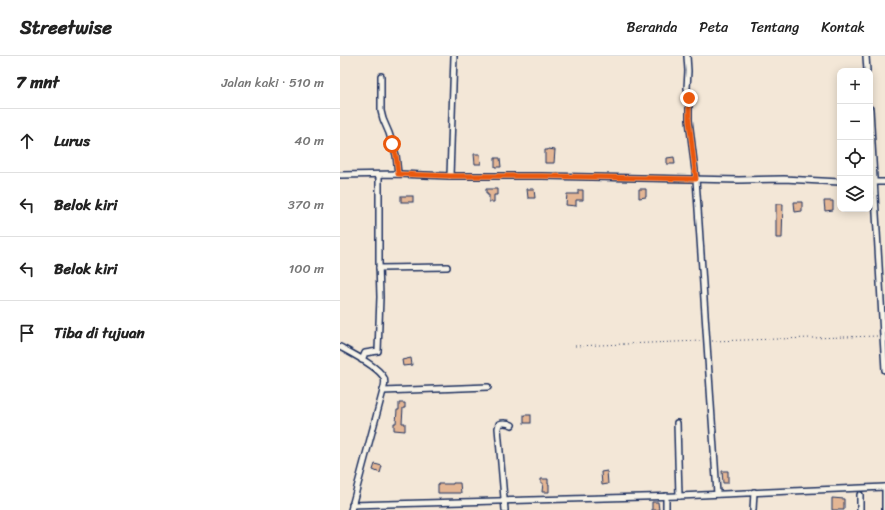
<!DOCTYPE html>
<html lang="id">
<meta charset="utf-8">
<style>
:root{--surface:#fff;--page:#f2f2f2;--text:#222;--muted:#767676;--line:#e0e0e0}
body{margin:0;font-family:Sriracha,sans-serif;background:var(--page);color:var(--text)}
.controls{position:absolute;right:12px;top:12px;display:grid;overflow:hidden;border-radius:8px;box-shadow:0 2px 10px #0003}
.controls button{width:36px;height:36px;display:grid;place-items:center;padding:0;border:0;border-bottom:1px solid var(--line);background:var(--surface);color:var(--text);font:20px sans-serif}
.stop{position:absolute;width:12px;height:12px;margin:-9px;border:3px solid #ea580c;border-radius:50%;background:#fff}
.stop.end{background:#ea580c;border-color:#fff;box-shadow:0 1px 4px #0008}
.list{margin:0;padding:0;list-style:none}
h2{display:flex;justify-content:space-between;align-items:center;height:52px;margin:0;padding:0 16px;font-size:17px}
h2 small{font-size:13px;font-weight:400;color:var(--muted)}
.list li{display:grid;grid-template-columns:26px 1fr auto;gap:12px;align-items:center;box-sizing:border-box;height:64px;padding:0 16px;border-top:1px solid var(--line)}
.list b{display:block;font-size:15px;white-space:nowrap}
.list em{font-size:13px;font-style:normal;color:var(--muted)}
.icon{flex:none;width:22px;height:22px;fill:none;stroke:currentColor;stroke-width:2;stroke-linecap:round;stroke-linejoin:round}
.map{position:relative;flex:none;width:545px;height:454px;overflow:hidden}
header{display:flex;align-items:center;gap:24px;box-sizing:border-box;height:56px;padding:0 20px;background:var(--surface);border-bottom:1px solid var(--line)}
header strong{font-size:19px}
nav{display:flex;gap:22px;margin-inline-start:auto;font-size:14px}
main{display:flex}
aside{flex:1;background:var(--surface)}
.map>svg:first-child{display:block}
</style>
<header>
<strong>Streetwise</strong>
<nav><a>Beranda</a><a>Peta</a><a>Tentang</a><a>Kontak</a></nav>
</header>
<main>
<aside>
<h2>7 mnt<small>Jalan kaki · 510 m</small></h2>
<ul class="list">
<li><svg class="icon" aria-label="ahead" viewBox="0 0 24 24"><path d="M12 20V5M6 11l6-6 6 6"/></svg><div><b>Lurus</b></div><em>40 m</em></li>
<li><svg class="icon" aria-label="left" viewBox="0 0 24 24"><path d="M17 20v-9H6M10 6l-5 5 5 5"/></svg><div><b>Belok kiri</b></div><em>370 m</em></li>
<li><svg class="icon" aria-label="left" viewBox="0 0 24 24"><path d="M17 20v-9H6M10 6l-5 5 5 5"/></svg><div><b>Belok kiri</b></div><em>100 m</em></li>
<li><svg class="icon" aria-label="arrive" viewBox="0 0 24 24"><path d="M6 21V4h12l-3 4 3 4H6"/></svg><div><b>Tiba di tujuan</b></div></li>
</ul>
</aside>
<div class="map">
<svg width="545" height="454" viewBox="0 0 545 454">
<rect width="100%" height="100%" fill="#f3e7d7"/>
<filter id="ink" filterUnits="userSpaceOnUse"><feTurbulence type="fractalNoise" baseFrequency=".025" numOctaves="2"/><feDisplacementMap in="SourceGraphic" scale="8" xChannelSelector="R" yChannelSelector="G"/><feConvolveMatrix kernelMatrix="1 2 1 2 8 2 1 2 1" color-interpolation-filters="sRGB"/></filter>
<g filter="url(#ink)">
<g fill="#e4b694" stroke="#1b2f5e">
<path d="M208,93L215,94L214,107H205V94H208Z"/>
<path d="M134,98H140L141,108H135Z"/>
<path d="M334,101L335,108H327V102Z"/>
<path d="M155,102H160L161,111H155Z"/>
<path d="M146,133H157V139H154V146H149V139H147V137H146Z"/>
<path d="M187,133H194L195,142H188Z"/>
<path d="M299,133H306V141L299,142Z"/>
<path d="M238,134H243V144H236V150L226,149L227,138H238Z"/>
<rect x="61" y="140" width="12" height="6"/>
<path d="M484,145H493V154L485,155Z"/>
<path d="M454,146H462V155L455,156Z"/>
<path d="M436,148H443L442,182H436Z"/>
<path d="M71,302L72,309L63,310L62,304Z"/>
<path d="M59,347H65V352H63L62,367H65V375L54,374V367H56L57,354H59Z"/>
<rect x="184" y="359" width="7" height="8"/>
<path d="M35,408L42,410L40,417L33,414Z"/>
<path d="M267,415L268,428L262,429L261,416Z"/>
<path d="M382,415H388V427H383Z"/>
<path d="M201,423H208V428H209V436H202L203,427H201Z"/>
<path d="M113,427H120L121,437H98V428H113Z"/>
<path d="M492,442L504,443V454H492Z"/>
<path d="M312,446H318L319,454H312Z"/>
</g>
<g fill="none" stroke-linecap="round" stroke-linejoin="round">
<g stroke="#1b2f5e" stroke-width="8">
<g id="minor">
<path d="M347,0L348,15L347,32L349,42V64L356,123L377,438"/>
<path d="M526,0L527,15"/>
<path d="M41,20V55L43,63L49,77L56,99L58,118"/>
<path d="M530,53L545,314"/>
<path d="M0,119L58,118L110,120H202L399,124L444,123L500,126"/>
<path d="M110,120L114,0"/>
<path d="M530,126H545"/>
<path d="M39,212L107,211"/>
<path d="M0,291C11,297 39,311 44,322C46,327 44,330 43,335L11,454"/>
<path d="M22,304L25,297L38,295L40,241L39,206V119"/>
<path d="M43,335L148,331"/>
<path d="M337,367L339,440"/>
<path d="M545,431V454"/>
<path d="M520,439V454"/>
<path d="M326,440V454"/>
<path d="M12,449L339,440L545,431"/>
<path d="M165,454L158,372L159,368C164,366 168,367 172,369"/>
<path d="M413,454L414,436"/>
</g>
</g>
<g stroke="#1b2f5e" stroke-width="1" stroke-dasharray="1 3" stroke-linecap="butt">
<path d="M372,285L538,280"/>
<path d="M235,290L360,285"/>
</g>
<use href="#minor" stroke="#f7f3e8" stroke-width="5"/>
</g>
</g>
<g fill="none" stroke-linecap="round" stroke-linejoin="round" filter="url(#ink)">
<path stroke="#ea580c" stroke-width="5" d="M52,88L56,99L58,118L110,120H202L356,123L349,64V42"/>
</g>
</svg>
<div class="controls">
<button>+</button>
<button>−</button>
<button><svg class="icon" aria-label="locate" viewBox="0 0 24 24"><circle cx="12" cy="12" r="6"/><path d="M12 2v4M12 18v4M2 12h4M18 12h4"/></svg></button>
<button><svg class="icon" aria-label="layers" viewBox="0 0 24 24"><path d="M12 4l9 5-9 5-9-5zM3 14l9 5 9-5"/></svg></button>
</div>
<div class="stop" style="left:52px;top:88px"></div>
<div class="stop end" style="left:349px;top:42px"></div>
</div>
</main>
